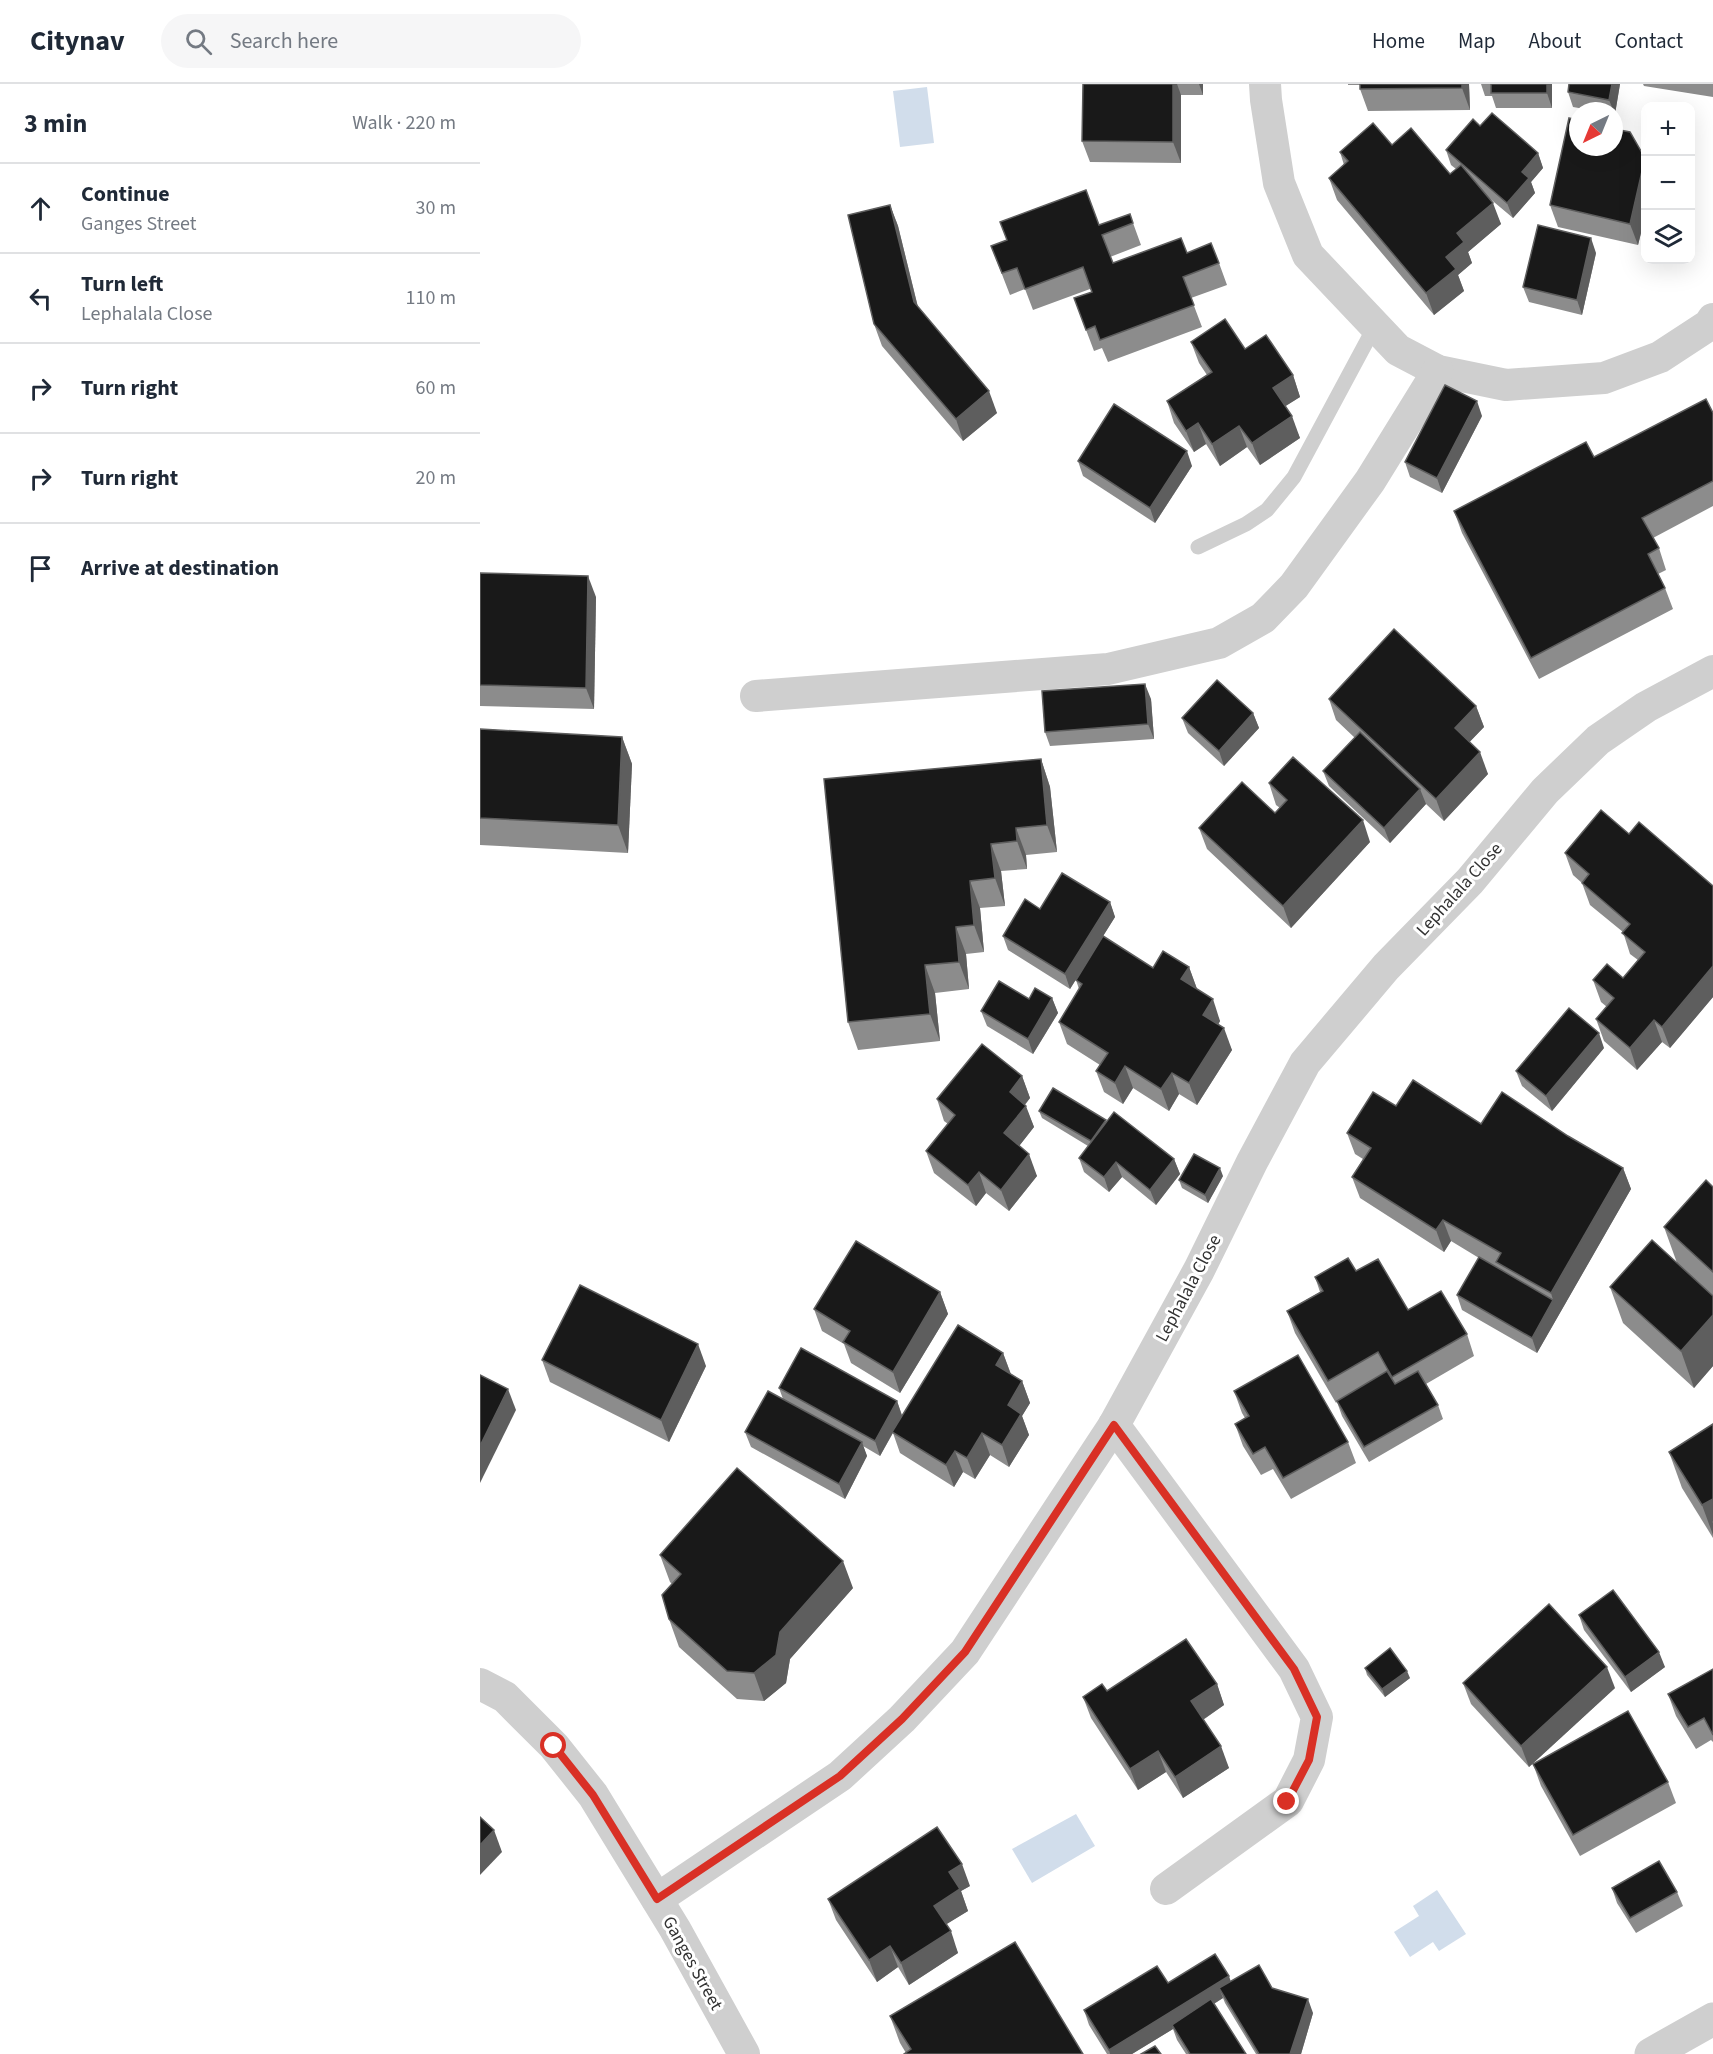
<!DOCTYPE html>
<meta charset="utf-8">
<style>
:root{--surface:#fff;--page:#f6f6f7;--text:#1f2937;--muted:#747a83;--line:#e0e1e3}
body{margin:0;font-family:"Source Sans 3",sans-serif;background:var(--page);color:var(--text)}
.controls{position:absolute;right:18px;top:18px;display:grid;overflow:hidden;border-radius:12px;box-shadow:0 6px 24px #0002}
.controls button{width:54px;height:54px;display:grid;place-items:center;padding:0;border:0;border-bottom:2px solid var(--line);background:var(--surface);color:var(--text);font:30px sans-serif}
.compass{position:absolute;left:1089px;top:18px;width:54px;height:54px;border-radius:50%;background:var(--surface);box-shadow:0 6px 24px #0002;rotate:223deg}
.stop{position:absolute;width:18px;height:18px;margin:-14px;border:4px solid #d93025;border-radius:50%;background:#fff}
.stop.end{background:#d93025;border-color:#fff;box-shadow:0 2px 6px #0008}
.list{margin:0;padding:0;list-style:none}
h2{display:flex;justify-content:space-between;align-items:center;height:78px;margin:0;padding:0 24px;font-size:26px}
h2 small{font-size:20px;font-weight:400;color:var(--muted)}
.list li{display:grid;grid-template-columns:39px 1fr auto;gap:18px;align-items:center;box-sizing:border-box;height:90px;padding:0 24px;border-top:2px solid var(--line)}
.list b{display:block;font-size:22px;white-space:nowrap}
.list p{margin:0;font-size:20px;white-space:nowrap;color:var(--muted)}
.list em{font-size:20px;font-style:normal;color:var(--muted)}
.icon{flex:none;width:33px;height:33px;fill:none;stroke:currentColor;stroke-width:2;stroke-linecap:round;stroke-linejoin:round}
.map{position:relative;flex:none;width:1233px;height:1970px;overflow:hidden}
header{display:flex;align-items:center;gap:36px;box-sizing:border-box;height:84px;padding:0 30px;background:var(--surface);border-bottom:2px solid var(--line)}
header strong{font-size:28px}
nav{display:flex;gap:33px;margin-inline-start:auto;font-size:21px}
.search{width:420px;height:54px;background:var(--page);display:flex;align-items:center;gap:15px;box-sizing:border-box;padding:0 21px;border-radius:33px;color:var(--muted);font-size:22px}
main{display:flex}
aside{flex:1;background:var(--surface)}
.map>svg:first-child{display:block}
</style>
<header>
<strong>Citynav</strong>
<div class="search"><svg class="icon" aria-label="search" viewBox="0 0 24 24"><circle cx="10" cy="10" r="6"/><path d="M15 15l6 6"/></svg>Search here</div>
<nav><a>Home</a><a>Map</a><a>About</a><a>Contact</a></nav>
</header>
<main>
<aside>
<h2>3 min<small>Walk · 220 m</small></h2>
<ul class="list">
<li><svg class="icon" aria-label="ahead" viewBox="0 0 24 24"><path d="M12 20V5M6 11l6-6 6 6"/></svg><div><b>Continue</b><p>Ganges Street</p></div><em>30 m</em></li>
<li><svg class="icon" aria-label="left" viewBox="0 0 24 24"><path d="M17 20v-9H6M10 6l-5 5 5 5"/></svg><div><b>Turn left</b><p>Lephalala Close</p></div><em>110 m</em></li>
<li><svg class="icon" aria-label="right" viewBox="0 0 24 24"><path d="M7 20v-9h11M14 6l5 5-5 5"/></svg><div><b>Turn right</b></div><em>60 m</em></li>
<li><svg class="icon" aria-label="right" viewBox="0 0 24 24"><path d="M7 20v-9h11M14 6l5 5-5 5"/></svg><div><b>Turn right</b></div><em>20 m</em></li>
<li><svg class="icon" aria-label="arrive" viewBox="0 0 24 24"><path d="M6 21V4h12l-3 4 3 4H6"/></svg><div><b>Arrive at destination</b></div></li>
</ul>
</aside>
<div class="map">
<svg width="1233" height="1970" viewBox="0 0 1233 1970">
<rect width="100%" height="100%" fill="#fff"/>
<g fill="#d1ddeb">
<path d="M447,3L454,59L420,63L413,7Z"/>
<path d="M596,1730L615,1762L552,1799L532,1765Z"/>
<path d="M957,1806L986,1850L959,1867L953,1858L930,1873L914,1848L939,1832L933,1822Z"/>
</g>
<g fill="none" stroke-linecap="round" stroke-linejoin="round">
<path stroke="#cfcfcf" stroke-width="15" d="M718,463L766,440L787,426L814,393L895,242"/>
<g stroke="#cfcfcf" stroke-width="32">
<path d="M785,0L786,16L799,99L828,171L918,266L958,287L1026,301L1124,294L1180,273L1229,241L1233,235"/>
<path d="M276,612L628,585L739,559L783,534L814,502L890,397L958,287"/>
<path d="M634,1341L814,1585L837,1633L829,1676L808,1717L686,1805"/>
<path d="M0,1600L25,1613L74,1662L113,1711L195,1845L264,1970"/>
<path d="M177,1815L360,1692L422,1635L485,1568L634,1341L719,1186L772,1078L825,979L906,883L990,797L1065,707L1118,656L1166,623L1233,587"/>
</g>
<path stroke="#cfcfcf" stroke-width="33" d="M1171,1970L1233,1935"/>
</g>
<g fill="#8c8c8c">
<path d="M603,0H723V11H701V79L610,78L602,57Z"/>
<path d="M868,0H989L990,26L888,27L880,5V1H868Z"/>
<path d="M1001,0H1072V24H1016L1012,12H1005Z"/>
<path d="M1089,0H1140L1135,30L1134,27H1116L1093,23L1088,8Z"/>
<path d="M1163,0H1233V13L1164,2Z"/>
<path d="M1000,42L1058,69L1063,84L1051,98L1055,109L1033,134L1008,113L1021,140L988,168L992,179L978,191L984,207L954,231L857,116L849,94L864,81L860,68L970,90L976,85L971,81L966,66Z"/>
<path d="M1150,48L1166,75V129L1158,161L1078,143L1070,121Z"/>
<path d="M410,121L418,142L438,223L517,329L483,357L402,262L394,240Z"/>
<path d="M653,139L661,161L630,173L633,179L707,169L739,179L747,201L711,214L722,243L628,278L622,264L614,267L594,214L612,208L610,205L553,226L545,205L530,211L511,162L619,141Z"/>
<path d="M1116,169L1102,231L1049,218L1043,203Z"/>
<path d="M711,258L765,265L813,291L820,313L805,322L820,354L780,381L767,363L740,382L726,360L714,368L694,339L687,317L727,291L719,279Z"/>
<path d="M1233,329V422L1173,454L1179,464L1186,486L1178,490L1185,504L1193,525L1059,595L982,449L974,427Z"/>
<path d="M1002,332L962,409L930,393L925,378Z"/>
<path d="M598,377L712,382L675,439L603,392Z"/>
<path d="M0,489L116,513L114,625L0,622Z"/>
<path d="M671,615L674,655L570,662L565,648Z"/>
<path d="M849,615L996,622L1004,643L989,658L1008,690L964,737L946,720L910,759L849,702L843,687L875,654L856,636Z"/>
<path d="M773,629L779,644L744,682L708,649L702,634Z"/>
<path d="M0,645L142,653L152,680L148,769L0,761Z"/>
<path d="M561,675L570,703L577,768L546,771L547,785L521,787L525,822L500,824L504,868L486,870L489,905L455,909L460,957L378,966L368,938Z"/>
<path d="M789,699L890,758L811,844L727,765L719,744L795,729L800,724L796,721Z"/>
<path d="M1149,750L1233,802V913L1190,964L1182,958L1157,986L1124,957L1116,935L1127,923L1121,918L1113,896L1143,894L1158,876L1150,870L1143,848L1110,821L1102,799L1093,791L1085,769Z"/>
<path d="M630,818L635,833L623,852L673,884L709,883L717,905L740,937L738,941L752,966L717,1021L699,1010L689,1027L653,1004L643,1020L624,1008L616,987L620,981L587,960L579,938L599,905L596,896L611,871L590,905L528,866L523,852L560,825Z"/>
<path d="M572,914L578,929L553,970L507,942L501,927L549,915Z"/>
<path d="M1124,964L1072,1027L1042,1002L1036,987Z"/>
<path d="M542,992L550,1014L545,1021L554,1043L539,1062L557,1092L529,1127L506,1109L496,1122L454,1089L446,1067L468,1040L464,1037L457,1015Z"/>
<path d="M916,1022L1001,1040L1088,1052L1143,1084L1151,1105L1057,1269L982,1226L977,1211L999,1174L971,1157L964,1168L880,1114L872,1093L883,1075L875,1070L867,1049Z"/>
<path d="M559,1027L626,1038L694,1075L700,1090L676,1121L642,1093L629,1108L604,1088L599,1074L608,1062L562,1034Z"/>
<path d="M743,1092L728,1119L702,1104L699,1096Z"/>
<path d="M1233,1103V1282L1214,1304L1143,1239L1130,1203L1197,1179L1184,1143Z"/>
<path d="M876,1187L928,1226L987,1250L994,1272L946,1300L958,1321L963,1335L889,1378L862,1332L857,1318L856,1319L815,1249L807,1227L840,1208L835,1193Z"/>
<path d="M460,1208L468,1230L420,1309L371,1279L364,1260L342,1247L334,1225Z"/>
<path d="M523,1269L531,1290L542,1297L550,1319L542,1332L549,1351L529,1383L510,1371L495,1395L483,1388L474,1403L420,1369L413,1349L400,1372L383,1362L387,1372L365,1415L271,1363L265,1348L303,1315L299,1304L417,1317L422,1331Z"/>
<path d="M62,1276L226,1282L189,1358L70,1298Z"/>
<path d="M754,1307L868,1358L876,1379L811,1415L793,1385L781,1391L763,1362L755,1340L765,1334L762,1329Z"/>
<path d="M1233,1340V1454L1202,1404L1189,1368Z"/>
<path d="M180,1471L373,1504L310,1575L306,1599L284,1617L257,1615L199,1563L189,1535L192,1500L190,1498Z"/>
<path d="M1099,1531L1185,1583L1151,1608L1104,1546Z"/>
<path d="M885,1584L930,1594L905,1613L887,1591Z"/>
<path d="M1233,1585V1658L1231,1656L1216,1665L1196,1632L1188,1610Z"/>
<path d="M983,1599L1135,1604L1049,1683L991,1620Z"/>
<path d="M737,1600L744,1621L723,1636L749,1684L703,1714L686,1688L658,1706L611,1634L603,1613L627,1607Z"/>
<path d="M1053,1680L1188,1698L1196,1719L1100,1772L1061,1702Z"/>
<path d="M490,1802L481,1807L488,1827L466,1840L478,1869L429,1901L418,1883L397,1898L356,1836L348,1815Z"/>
<path d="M1132,1804L1197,1808L1203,1822L1156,1849L1137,1819Z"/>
<path d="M750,1898L792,1904L833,1929L821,1970H776L745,1919L743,1914L734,1920L766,1970H706L697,1956L693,1945L652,1970H627L609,1941L604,1926L688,1899Z"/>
<path d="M410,1932L603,1970L426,1969L420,1959Z"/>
</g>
<g fill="#5e5e5e">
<path d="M693,0H697L701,11V79L693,58Z"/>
<path d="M719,0H723V11Z"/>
<path d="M982,0H989L990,26L982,4Z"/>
<path d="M1067,0H1072V24L1067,9Z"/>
<path d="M1132,0H1140L1135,30L1129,16Z"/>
<path d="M1058,69L1063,84L1051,98L1055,109L1033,134L1027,119L1042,88Z"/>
<path d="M1165,74L1166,129L1158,161L1150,140Z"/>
<path d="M1013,119L1021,140L988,168L992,179L978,191L984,207L954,231L946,209L966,173L977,149Z"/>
<path d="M410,121L418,142L442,240L434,218Z"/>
<path d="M1111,154L1116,169L1102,231L1097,216Z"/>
<path d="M813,291L820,313L801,325L793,304Z"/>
<path d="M509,307L517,329L483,357L476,335Z"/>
<path d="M997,317L1002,332L962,409L957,394Z"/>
<path d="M812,332L820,354L780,381L772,359Z"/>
<path d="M718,339L726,360L714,368L706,347Z"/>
<path d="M759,342L767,363L740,382L732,360Z"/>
<path d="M707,367L712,382L675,439L670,424Z"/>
<path d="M108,492L116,513L114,625L106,604Z"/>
<path d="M665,600L671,615L674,655L668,640Z"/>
<path d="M996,622L1004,643L982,666L975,644Z"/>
<path d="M773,629L779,644L744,682L739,667Z"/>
<path d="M142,653L152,680L148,769L138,741Z"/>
<path d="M1000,668L1008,690L964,737L956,715Z"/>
<path d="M561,675L570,703L577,768L567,741Z"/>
<path d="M940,705L946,720L910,759L904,744Z"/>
<path d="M883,736L890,758L811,844L803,822Z"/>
<path d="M536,744L546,771L547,785L537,757Z"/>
<path d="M511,760L521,787L525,822L515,794Z"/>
<path d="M490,797L500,824L504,868L494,841Z"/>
<path d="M630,818L635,833L590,905L585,890Z"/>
<path d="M476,843L486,870L489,905L479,878Z"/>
<path d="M445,881L455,909L460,957L450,930Z"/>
<path d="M1233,882V913L1190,964L1182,943Z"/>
<path d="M709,883L717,905L701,895Z"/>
<path d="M572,914L578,929L553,970L548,955Z"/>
<path d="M733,915L740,937L731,953L723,931Z"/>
<path d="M1174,936L1182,958L1157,986L1150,964Z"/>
<path d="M744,944L752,966L717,1021L709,999Z"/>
<path d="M1119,949L1124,964L1072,1027L1066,1012Z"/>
<path d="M645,982L653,1004L643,1020L635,999Z"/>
<path d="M692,989L699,1010L689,1027L681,1005Z"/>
<path d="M542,992L550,1014L537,1030L530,1008Z"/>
<path d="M546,1022L554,1043L532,1071L524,1049Z"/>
<path d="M549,1070L557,1092L529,1127L521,1106Z"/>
<path d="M694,1075L700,1090L676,1121L670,1106Z"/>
<path d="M636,1078L642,1093L629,1108L624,1093Z"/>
<path d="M740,1084L743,1092L728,1119L725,1111Z"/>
<path d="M1143,1084L1151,1105L1057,1269L1052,1254L1073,1216L1071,1209Z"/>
<path d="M499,1088L506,1109L496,1122L488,1101Z"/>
<path d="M963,1136L971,1157L964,1168L956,1146Z"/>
<path d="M460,1208L468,1230L420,1309L413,1288Z"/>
<path d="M1233,1231V1282L1214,1304L1201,1267Z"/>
<path d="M218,1260L226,1282L189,1358L181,1336Z"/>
<path d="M523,1269L531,1291L516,1281Z"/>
<path d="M542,1297L550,1319L542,1332L549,1351L529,1383L522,1361L528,1321Z"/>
<path d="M28,1305L36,1326L0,1399V1362Z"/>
<path d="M417,1317L422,1332L400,1372L395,1357Z"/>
<path d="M502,1349L510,1371L495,1395L487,1374Z"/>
<path d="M382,1358L387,1372L365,1415L359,1400Z"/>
<path d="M475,1367L483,1388L474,1403L466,1381Z"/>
<path d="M1233,1415V1438L1232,1437L1233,1439V1451L1222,1421Z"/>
<path d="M363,1477L373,1504L310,1575L306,1599L284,1617L274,1589L300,1548Z"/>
<path d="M1179,1568L1185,1583L1151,1608L1145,1593Z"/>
<path d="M1127,1583L1135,1604L1049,1683L1041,1662Z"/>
<path d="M927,1587L930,1594L905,1613L902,1605Z"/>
<path d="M737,1600L744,1621L718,1639L711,1617Z"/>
<path d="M741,1662L749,1684L703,1714L695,1693Z"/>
<path d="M678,1667L686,1688L658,1706L650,1685Z"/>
<path d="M14,1746L22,1768L0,1791V1761Z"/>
<path d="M482,1780L490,1802L481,1807L488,1827L462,1843L454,1822L469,1788Z"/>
<path d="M471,1847L478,1869L429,1901L421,1879Z"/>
<path d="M410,1862L418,1883L397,1898L389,1876Z"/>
<path d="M749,1892L754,1907L739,1904L743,1914L694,1944L692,1941L693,1945L652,1970H630L629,1966Z"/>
<path d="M828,1915L833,1929L821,1970H810Z"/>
</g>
<g fill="#191919" stroke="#5e5e5e" stroke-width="1.5">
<path d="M603,0H693V58L602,57Z"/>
<path d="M880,0H982V4L880,5Z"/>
<rect x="1011" y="0" width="56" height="9"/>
<path d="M1089,0H1132L1129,16L1088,8Z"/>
<path d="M1012,29L1058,69L1042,88L1049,94L1027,119L966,66L993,35L1000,42Z"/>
<path d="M1089,34L1098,36V63H1134V45L1150,48L1165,74L1150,140L1070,121Z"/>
<path d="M893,39L912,61L931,44L970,90L981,81L1013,119L977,149L984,158L966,173L976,185L946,209L849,94L868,77L860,68Z"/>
<path d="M606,106L619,141L650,130L653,139L622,151L633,179L701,154L707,169L731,159L739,179L703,193L714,221L620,256L615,242L606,246L594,214L612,208L603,183L545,205L537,184L522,189L511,162L527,156L520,138Z"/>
<path d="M410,121L434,218L509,307L476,335L394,240L368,131Z"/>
<path d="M1058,141L1111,154L1097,216L1043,203Z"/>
<path d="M745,235L765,265L786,251L813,291L793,304L812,332L772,359L759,342L732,360L718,339L706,347L687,317L732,288L711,258Z"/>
<path d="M965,301L997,317L957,394L925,378Z"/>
<path d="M1226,315L1233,329V397L1162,434L1179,464L1168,470L1185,504L1051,574L974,427L1106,358L1114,373Z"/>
<path d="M634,320L707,367L670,424L598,377Z"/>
<path d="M0,489L108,492L106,604L0,601Z"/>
<path d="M914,545L996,622L975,644L1000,668L956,715L849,615Z"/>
<path d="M737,596L773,629L739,667L702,634Z"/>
<path d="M665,600L668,640L565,648L562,607Z"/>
<path d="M0,645L142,653L138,741L0,734Z"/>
<path d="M880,648L940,705L904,744L843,687Z"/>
<path d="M813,673L883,736L803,822L719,744L762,698L795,729L807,716L789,699Z"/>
<path d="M561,675L567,741L536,744L537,757L511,760L515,794L490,797L494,841L476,843L479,878L445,881L450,930L368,938L344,695Z"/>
<path d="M1121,726L1149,750L1159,738L1233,802V882L1182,943L1174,936L1150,964L1116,935L1134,914L1113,896L1127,880L1143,894L1165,868L1142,849L1150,840L1102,799L1109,790L1085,769Z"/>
<path d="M582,789L630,818L585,890L523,852L545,815L560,825Z"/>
<path d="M623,852L673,884L683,867L709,883L701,895L733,915L723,931L744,944L709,999L692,989L681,1005L645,982L635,999L616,987L628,969L579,938L602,900L596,896Z"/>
<path d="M519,897L549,915L555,904L572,914L548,955L501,927Z"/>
<path d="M1089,924L1119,949L1066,1012L1036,987Z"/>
<path d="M502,960L542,992L530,1008L546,1022L524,1049L549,1070L521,1106L499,1088L488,1101L446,1067L475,1031L457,1015Z"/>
<path d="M933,996L1001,1040L1022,1008L1088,1052L1143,1084L1071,1209L1016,1178L1021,1169L963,1136L956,1146L872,1093L891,1064L867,1049L893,1008L916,1022Z"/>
<path d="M573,1004L626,1036L611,1057L559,1027Z"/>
<path d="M634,1028L694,1075L670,1106L636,1078L624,1093L599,1074Z"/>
<path d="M714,1070L740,1084L725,1111L699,1096Z"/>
<path d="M1226,1096L1233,1103V1188L1184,1143Z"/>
<path d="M1172,1156L1233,1212V1231L1201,1267L1130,1203Z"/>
<path d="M376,1157L460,1208L413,1288L363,1258L370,1247L334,1225Z"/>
<path d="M999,1173L1073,1216L1052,1254L977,1211Z"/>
<path d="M868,1174L876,1187L898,1175L928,1226L961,1207L987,1250L912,1293L898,1268L848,1297L807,1227L843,1207L835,1193Z"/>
<path d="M100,1201L218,1260L181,1336L62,1276Z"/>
<path d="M478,1241L523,1269L516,1281L542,1297L528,1321L541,1330L522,1361L502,1349L487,1374L475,1367L466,1381L412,1348Z"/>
<path d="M321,1264L417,1317L395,1357L299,1304Z"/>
<path d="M818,1271L868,1358L803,1394L785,1363L773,1370L755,1340L769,1332L754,1307Z"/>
<path d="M907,1287L915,1300L938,1287L958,1321L884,1363L857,1317Z"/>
<path d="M0,1291L28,1305L0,1362Z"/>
<path d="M288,1307L382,1358L359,1400L265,1348Z"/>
<path d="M1233,1340V1415L1222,1421L1189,1368Z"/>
<path d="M257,1384L363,1477L300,1548L296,1571L274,1589L247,1587L189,1535L182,1511L201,1490L180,1471Z"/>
<path d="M1133,1506L1179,1568L1145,1593L1099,1531Z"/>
<path d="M1069,1520L1127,1583L1041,1662L983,1599Z"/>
<path d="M706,1555L737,1600L711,1617L741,1662L695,1693L678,1667L650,1685L603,1613L622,1600L627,1607Z"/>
<path d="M910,1564L927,1587L902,1605L885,1584Z"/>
<path d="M1233,1585V1651L1224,1634L1208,1643L1188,1610Z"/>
<path d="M1148,1627L1188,1698L1093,1751L1053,1680Z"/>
<path d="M0,1733L14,1746L0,1761Z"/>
<path d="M457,1743L482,1780L469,1788L480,1805L454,1822L471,1847L421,1879L410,1862L389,1876L348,1815Z"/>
<path d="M1179,1777L1197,1808L1150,1834L1132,1804Z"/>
<path d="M535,1858L603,1970H424L431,1965L410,1932Z"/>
<path d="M735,1870L749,1892L629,1966L604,1926L677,1882L688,1899Z"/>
<path d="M779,1881L792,1904L828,1915L810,1970H779L739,1904Z"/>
<path d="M731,1915L766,1970H710L692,1941Z"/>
<path d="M675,1962L681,1970H661Z"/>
</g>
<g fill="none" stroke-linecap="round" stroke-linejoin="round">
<path stroke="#d93025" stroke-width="8" d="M74,1662L113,1711L177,1815L360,1692L422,1635L485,1568L634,1341L814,1585L837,1633L829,1676L807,1718"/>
</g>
<g text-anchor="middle" stroke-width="6" stroke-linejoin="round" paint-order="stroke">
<g font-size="18" fill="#323232" stroke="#fff">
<text transform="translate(979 805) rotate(-48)" y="6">Lephalala Close</text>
<text transform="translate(708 1204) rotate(-62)" y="6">Lephalala Close</text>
<text transform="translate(213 1879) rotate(61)" y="6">Ganges Street</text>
</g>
</g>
</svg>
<div class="controls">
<button>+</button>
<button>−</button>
<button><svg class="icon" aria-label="layers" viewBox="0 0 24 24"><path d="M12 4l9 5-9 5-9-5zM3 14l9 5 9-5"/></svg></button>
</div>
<svg class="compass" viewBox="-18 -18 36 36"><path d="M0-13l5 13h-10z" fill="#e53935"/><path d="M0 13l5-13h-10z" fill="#747a83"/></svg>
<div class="stop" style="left:74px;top:1662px"></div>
<div class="stop end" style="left:807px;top:1718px"></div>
</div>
</main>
